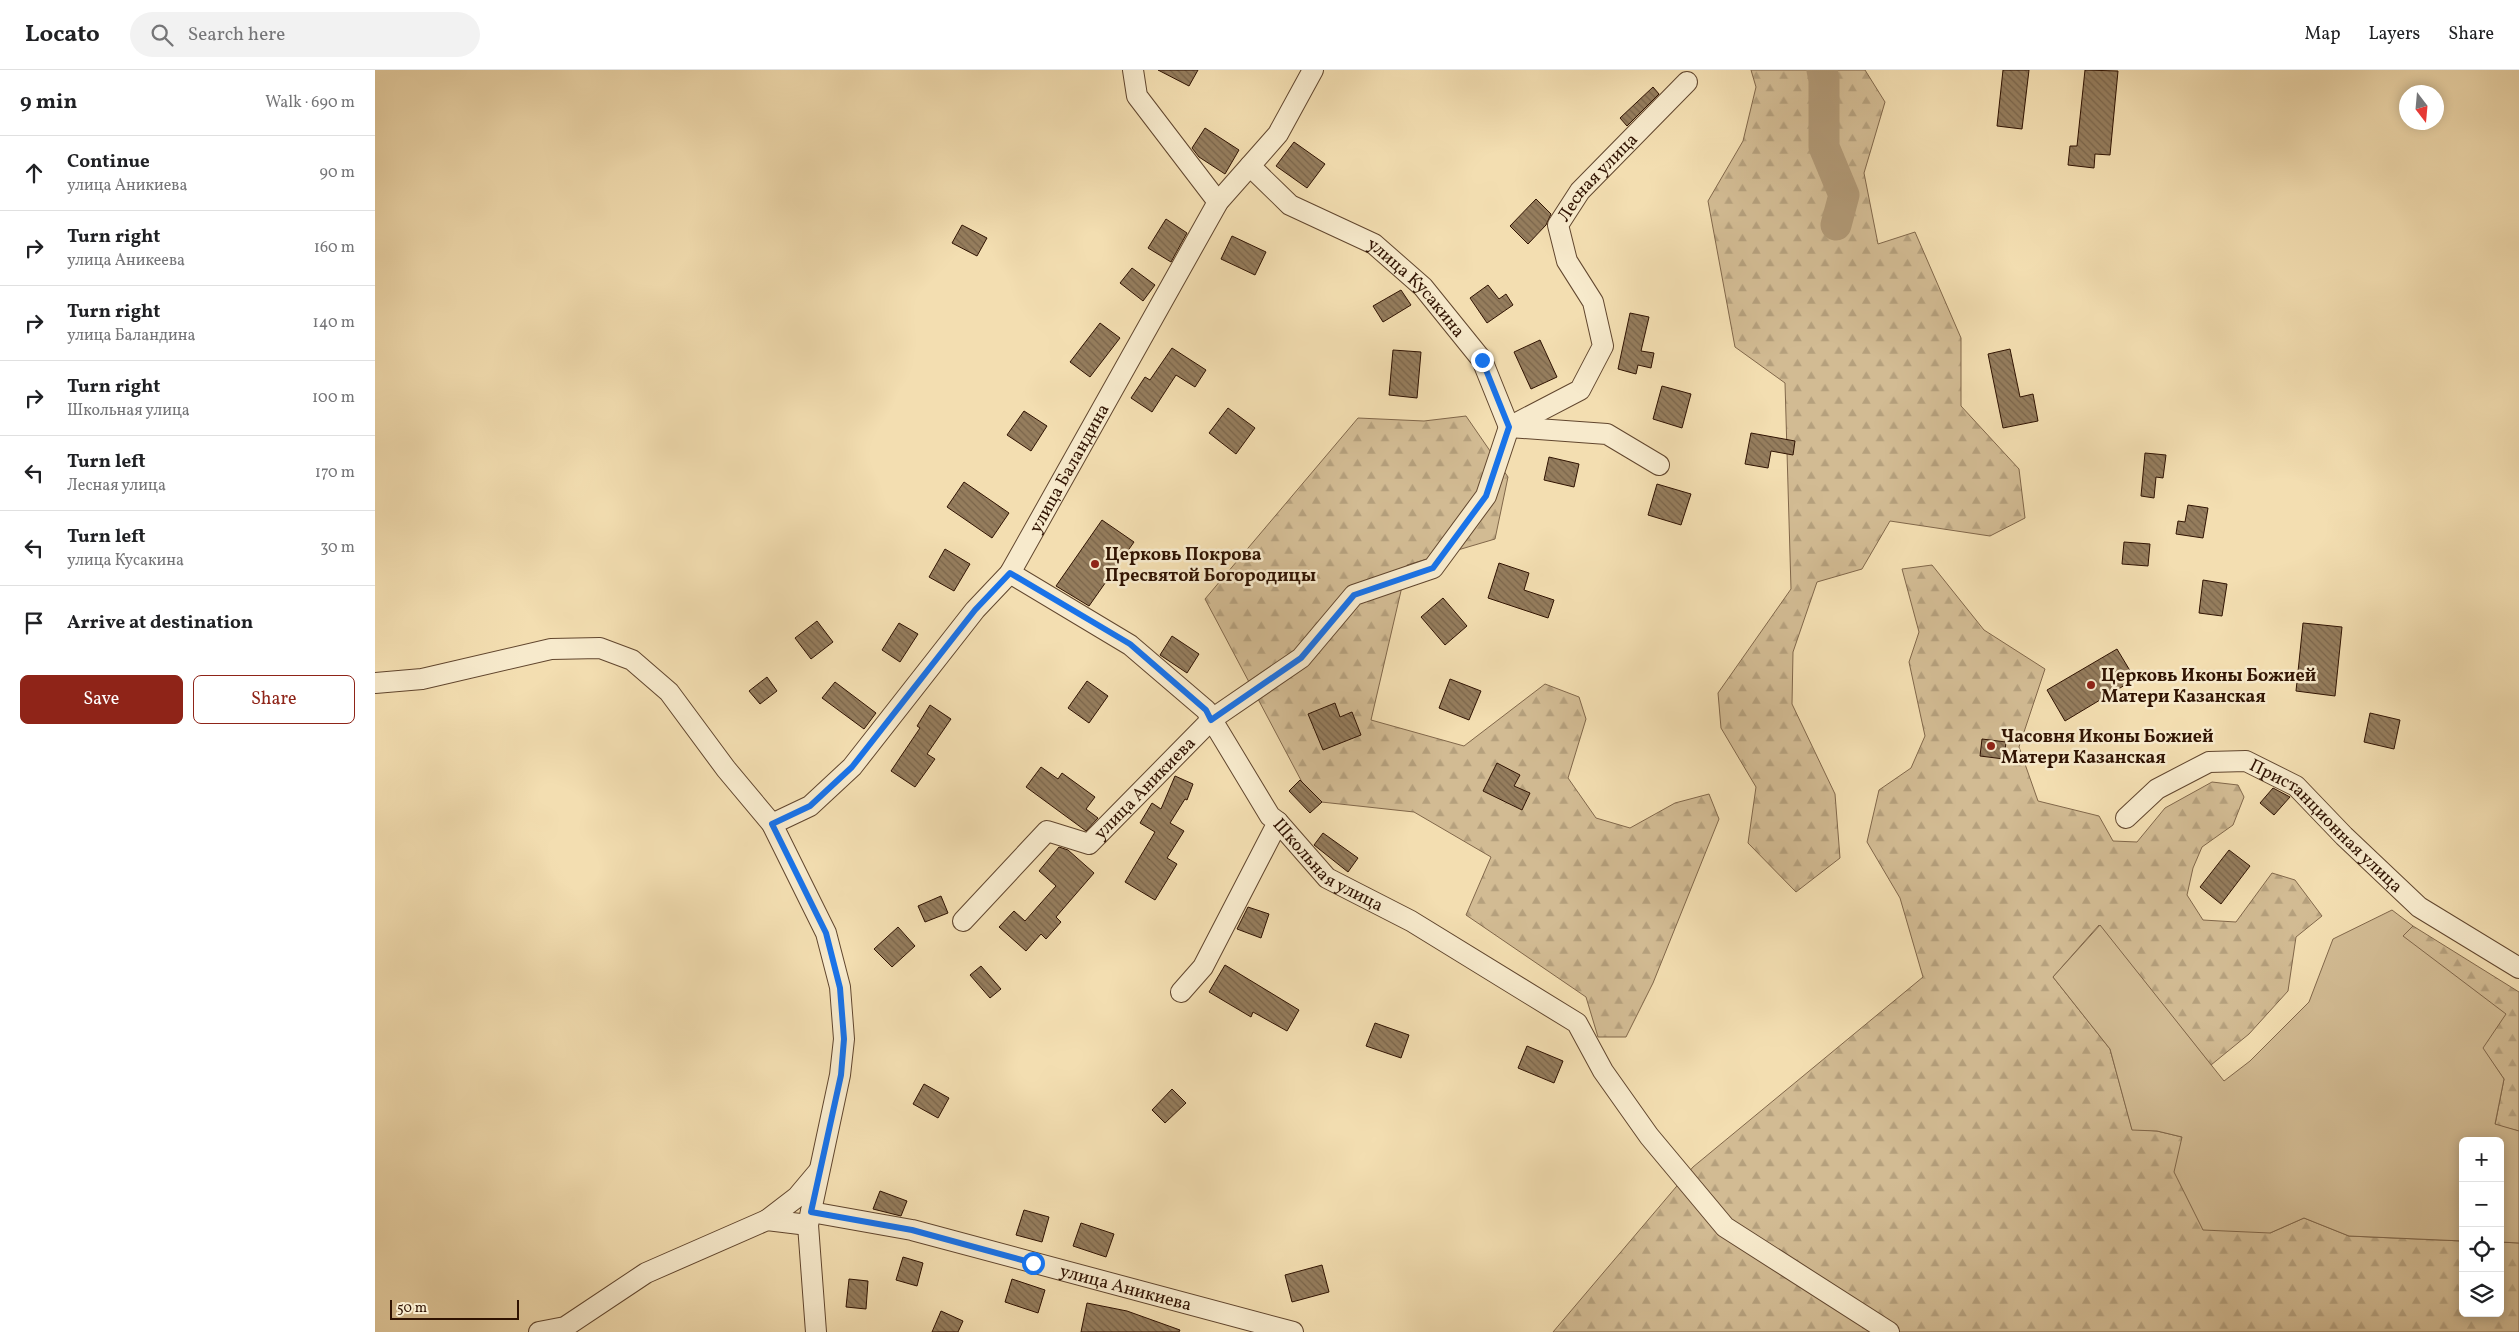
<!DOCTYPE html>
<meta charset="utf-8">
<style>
:root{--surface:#fff;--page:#f2f2f2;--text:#202124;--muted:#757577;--line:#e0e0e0;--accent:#8f2418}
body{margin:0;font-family:Vollkorn,serif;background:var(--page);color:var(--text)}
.controls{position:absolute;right:15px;bottom:15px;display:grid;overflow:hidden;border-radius:8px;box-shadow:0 2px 12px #0003}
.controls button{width:45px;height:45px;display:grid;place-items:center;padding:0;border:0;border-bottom:1px solid var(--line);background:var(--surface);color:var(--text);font:25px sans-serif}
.compass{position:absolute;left:2024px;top:15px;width:45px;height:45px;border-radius:50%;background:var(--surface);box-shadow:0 2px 12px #0003;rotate:164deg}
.scale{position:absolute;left:15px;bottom:12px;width:129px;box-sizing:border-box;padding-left:5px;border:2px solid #301302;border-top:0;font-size:14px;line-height:18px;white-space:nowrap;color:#301302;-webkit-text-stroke:4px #f7eacc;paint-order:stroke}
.stop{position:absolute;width:15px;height:15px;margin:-11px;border:4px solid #1a73e8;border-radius:50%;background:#fff}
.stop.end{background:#1a73e8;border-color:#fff;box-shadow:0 1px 5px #0008}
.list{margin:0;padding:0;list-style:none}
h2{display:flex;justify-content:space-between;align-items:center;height:65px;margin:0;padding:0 20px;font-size:21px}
h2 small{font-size:16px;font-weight:400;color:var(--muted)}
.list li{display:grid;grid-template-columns:32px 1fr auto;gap:15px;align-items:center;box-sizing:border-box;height:75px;padding:0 20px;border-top:1px solid var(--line)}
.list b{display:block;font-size:19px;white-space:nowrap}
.list p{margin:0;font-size:16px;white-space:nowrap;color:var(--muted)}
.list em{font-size:16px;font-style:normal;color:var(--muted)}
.actions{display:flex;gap:10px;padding:15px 20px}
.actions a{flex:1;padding:11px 0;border:1px solid var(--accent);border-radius:8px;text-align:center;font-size:18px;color:var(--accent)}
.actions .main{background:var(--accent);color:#fff}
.icon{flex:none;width:28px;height:28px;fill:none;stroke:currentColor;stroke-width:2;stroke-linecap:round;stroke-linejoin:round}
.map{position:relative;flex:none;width:2144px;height:1262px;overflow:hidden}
header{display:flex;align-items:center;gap:30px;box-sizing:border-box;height:70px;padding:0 25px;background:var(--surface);border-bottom:1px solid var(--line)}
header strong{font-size:24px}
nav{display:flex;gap:28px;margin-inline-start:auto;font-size:18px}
.search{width:350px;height:45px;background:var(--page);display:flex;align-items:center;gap:12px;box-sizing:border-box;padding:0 18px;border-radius:28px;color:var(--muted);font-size:19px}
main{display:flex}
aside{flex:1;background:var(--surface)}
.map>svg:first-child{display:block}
</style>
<header>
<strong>Locato</strong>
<div class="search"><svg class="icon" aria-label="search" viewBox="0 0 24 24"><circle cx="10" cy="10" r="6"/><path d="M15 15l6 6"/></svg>Search here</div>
<nav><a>Map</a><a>Layers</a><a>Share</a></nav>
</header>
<main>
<aside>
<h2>9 min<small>Walk · 690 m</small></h2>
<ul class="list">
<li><svg class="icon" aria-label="ahead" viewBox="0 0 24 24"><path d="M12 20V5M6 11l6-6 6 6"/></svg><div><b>Continue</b><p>улица Аникиева</p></div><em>90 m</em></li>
<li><svg class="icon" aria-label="right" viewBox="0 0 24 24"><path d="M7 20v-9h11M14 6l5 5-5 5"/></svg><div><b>Turn right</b><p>улица Аникеева</p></div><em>160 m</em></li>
<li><svg class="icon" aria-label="right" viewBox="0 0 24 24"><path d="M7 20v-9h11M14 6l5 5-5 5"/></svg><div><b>Turn right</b><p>улица Баландина</p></div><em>140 m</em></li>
<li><svg class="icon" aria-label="right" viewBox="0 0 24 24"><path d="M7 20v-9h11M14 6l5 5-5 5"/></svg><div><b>Turn right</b><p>Школьная улица</p></div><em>100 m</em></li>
<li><svg class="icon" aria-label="left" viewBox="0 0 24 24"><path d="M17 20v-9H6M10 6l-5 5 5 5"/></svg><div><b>Turn left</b><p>Лесная улица</p></div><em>170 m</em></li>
<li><svg class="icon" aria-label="left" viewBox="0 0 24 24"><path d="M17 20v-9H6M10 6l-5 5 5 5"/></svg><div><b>Turn left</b><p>улица Кусакина</p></div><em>30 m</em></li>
<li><svg class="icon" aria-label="arrive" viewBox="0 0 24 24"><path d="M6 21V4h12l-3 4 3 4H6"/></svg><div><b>Arrive at destination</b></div></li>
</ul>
<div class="actions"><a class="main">Save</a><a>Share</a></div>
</aside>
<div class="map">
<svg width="2144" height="1262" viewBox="0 0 2144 1262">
<defs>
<pattern id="forest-firs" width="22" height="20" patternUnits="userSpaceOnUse" patternTransform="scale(1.25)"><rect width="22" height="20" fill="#d2bb93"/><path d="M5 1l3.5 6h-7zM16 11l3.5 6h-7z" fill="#b5a07d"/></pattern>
<pattern id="building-back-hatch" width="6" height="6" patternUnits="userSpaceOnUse" patternTransform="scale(1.25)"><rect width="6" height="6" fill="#957d5d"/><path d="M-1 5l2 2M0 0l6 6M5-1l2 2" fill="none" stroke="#7a654b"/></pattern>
</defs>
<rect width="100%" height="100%" fill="#f3deb1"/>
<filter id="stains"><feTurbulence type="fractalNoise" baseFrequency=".004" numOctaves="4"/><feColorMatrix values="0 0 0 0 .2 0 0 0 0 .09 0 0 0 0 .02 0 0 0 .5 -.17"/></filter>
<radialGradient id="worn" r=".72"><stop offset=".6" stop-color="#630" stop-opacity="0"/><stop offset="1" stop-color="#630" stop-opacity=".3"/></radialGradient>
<g fill="url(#forest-firs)" stroke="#81674a">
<path d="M1376,0H1490L1510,32L1489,103L1503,174L1540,162L1586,268V336L1644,399L1650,448L1615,466L1515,451L1487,499L1442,512L1418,582L1417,634L1460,724L1465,788L1421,822L1373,773L1381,717L1346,658L1343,623L1416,519L1410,313L1360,277L1333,131L1368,71L1381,17Z"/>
<path d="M1091,346L1133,407L1120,469L1032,495L996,650L1089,676L1170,614L1204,627L1211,649L1193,708L1221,748L1255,758L1300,733L1334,724L1344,749L1278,913L1251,967H1223L1211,927L1091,845L1116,787L1039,742L937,731L830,529L983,348L1049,351Z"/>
<path d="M1557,495L1609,560L1670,599L1644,677L1663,731L1724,746L1738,771L1762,772L1790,738L1837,712L1863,715L1869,727L1858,755L1827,777L1818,798L1812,825L1828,850L1861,852L1897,803L1920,810L1947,846L1921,867L1913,921L1874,964L1836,995L1724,855L1678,907L1735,979L1757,1059L1782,1061L1807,1067L1895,1163L1929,1148L1974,1166L2088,1171V1243H2125V1172L2144,1173V1262H1178L1318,1097L1548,907L1525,828L1492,772L1504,720L1536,698L1550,666L1534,592L1544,562L1527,499Z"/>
<path d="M2038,856L2144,922V1061L2120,1055L2129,1009L2027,866Z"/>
</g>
<path fill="#d2bb93" stroke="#81674a" d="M2017,840L2038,856L2028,866L2131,944L2108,978L2129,1009L2120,1054L2144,1061V1173L2125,1172V1071H2088V1171L1974,1166L1929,1148L1895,1163L1828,1160L1799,1102L1807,1067L1782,1061L1757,1060L1735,979L1678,907L1725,855L1849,1011L1875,991L1934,932L1958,869Z"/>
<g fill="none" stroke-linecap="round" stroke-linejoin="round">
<path stroke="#b19976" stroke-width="31" d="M1447,0L1449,10V77L1469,125L1461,155"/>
</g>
<g fill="url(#building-back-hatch)" stroke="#301302">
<path d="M783,0H823L814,16Z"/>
<path d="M1628,0H1654L1647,59L1622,56Z"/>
<path d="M1710,0L1743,1L1735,85L1720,84L1719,98L1693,95L1695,76H1702Z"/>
<path d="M1278,17L1284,24L1252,56L1245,48Z"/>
<path d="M830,58L864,80L850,104L824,87L817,78Z"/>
<path d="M919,72L950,94L932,118L901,96Z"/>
<path d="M1161,129L1176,144L1171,155L1153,174L1135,156Z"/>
<path d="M791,149L812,163L796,192L773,178Z"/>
<path d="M587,155L612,168L602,186L577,173Z"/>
<path d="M857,166L891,182L880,205L846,189Z"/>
<path d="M757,198L780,215L768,231L745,213Z"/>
<path d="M1113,215L1124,229L1131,224L1138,235L1112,253L1095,228Z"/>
<path d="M1026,220L1036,235L1008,252L998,236Z"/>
<path d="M1255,243L1274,247L1266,281L1279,283L1276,298L1263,295L1261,304L1243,299Z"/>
<path d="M725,253L745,268L715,307L695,292Z"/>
<path d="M1165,270L1182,307L1156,319L1139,282Z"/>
<path d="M797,278L831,300L820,317L801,305L777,342L756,328L770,307L775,310Z"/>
<path d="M1635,279L1645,327L1658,324L1663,351L1628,358L1613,284Z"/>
<path d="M1018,280L1046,282L1042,328L1014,325Z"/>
<path d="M1287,316L1316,324L1307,358L1278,349Z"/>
<path d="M853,338L880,358L861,384L834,363Z"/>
<path d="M649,341L672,356L656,381L632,365Z"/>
<path d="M1376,363L1420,371L1418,385L1396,381L1393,398L1370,394Z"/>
<path d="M1770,383L1791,385L1788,408L1781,407L1779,428L1766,426Z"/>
<path d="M1174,387L1204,394L1199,417L1169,410Z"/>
<path d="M589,412L634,443L617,468L572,437Z"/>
<path d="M1282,414L1316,424L1306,455L1273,445Z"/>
<path d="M1813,435L1833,438L1828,468L1801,464L1803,451L1810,452Z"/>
<path d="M727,450L759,472L714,536L681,516Z"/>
<path d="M1749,472L1775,474L1773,496L1747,494Z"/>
<path d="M570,479L595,494L579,521L554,507Z"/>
<path d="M1124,493L1154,503L1149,520L1179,530L1173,548L1113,528Z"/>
<path d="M1828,510L1852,514L1847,546L1824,543Z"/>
<path d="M1068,528L1092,556L1070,575L1046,547Z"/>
<path d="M442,551L458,572L436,589L420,568Z"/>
<path d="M524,553L543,564L525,592L507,580Z"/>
<path d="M1928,553L1967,557L1960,626L1921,621Z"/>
<path d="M797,566L824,584L812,603L785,585Z"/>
<path d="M1742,579L1760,609L1690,651L1672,620Z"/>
<path d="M392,607L402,621L385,634L374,621Z"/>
<path d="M1075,609L1106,621L1094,650L1064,638Z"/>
<path d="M712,611L733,626L714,653L693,638Z"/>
<path d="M460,612L501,643L489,659L447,628Z"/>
<path d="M960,633L965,647L977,642L986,665L948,680L933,644Z"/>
<path d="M555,635L576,649L552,684L560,689L540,717L516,701L545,658L542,656Z"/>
<path d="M1995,643L2025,650L2019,679L1989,672Z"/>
<path d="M1607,669L1631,672L1629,689L1605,686Z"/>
<path d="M1122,693L1145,705L1139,716L1155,723L1147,740L1108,721Z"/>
<path d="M666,697L683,709L687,703L720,727L711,739L723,748L711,761L651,717Z"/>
<path d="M800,706L818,714L812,730L810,729L795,753L809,761L792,788L802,794L780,830L750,812L780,762L765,753L777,733L786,739Z"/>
<path d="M925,710L947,732L935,743L914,721Z"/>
<path d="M1898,718L1915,727L1899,745L1885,733Z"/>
<path d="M948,763L983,788L973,802L939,775Z"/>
<path d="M684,777L693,780L719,803L681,847L686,852L671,869L666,864L651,881L624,857L639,841L650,851L681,816L664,801Z"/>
<path d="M1854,780L1875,796L1846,834L1825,817Z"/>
<path d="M566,826L573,843L550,852L543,836Z"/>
<path d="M873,837L894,844L886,868L862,859Z"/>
<path d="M523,857L540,876L517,897L499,879Z"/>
<path d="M850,895L924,940L912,961L878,942L876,947L834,922Z"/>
<path d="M606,896L626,919L615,928L595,905Z"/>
<path d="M1000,953L1034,965L1026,988L991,976Z"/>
<path d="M1152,976L1188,991L1179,1013L1143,998Z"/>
<path d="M549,1014L574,1028L563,1048L538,1034Z"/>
<path d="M797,1019L811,1033L790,1053L777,1040Z"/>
<path d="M505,1121L532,1131L526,1146L498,1139Z"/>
<path d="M649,1140L674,1147L667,1172L641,1165Z"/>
<path d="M706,1153L739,1164L731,1187L698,1176Z"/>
<path d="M528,1187L548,1193L542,1216L521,1210Z"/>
<path d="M947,1195L954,1222L917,1232L910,1205Z"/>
<path d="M474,1209L493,1211L491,1239L471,1237Z"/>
<path d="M637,1209L670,1220L663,1243L630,1232Z"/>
<path d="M712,1233L752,1241L805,1260L804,1262H706Z"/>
<path d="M566,1241L588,1251L583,1262H557Z"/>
</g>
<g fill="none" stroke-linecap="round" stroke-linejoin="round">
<g stroke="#61462e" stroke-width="22">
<g id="minor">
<path d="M758,0L762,26L843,132"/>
<path id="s1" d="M875,96L915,135L999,174L1048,217L1107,290L1134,357L1232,364L1284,395"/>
<path id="s2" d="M635,503L755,575L831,640L895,746L903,752L952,808L1036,851L1202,953L1228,1001L1274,1066L1350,1157L1514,1262"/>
<path d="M0,613L47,609L176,579L225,578L257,590L294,622L351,699L397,754L451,863L465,917L469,969L465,1005L433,1155L441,1262"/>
<path id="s3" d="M1751,748L1782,719L1834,692L1871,691L1921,716L1969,766L2044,837L2144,898"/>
<path id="s4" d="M397,754L435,736L477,697L600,540L635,503L843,132L903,64L938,0"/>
<path id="s5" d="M588,851L672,761L714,774L837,649L926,588L979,525L1058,498L1111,426L1134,357L1205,320L1228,276L1218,232L1192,191L1183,155L1205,121L1312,12"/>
<path d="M806,922L828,897L903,752"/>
<path id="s6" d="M436,1142L537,1160L918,1262"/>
<path d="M392,1150L422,1127L443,1102"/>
<path d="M164,1262L190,1257L271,1203L392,1150L433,1155"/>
</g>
</g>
<use href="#minor" stroke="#f7eacc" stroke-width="20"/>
</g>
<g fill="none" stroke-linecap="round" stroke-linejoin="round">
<path stroke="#1a73e8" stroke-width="6" d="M658,1193L537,1160L436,1142L466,1005L469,969L465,918L451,863L397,754L435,736L477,697L600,540L635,503L755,574L831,640L836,650L926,588L979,525L1058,498L1111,426L1134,357L1107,290"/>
</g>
<g fill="#8f2418" stroke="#f7eacc" stroke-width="2">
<circle cx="720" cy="494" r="5"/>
<circle cx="1716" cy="615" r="5"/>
<circle cx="1616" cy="676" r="5"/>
</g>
<g text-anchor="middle" stroke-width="5" stroke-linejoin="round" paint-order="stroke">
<g font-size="18" fill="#301302" stroke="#f7eacc">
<text dy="6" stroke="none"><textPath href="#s5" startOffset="1101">Лесная улица</textPath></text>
<text dy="6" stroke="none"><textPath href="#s1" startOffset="209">улица Кусакина</textPath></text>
<text dy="6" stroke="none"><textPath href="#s4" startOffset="470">улица Баландина</textPath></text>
<text dy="6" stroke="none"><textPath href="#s5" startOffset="246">улица Аникиева</textPath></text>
<text dy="6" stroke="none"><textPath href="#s3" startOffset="242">Пристанционная улица</textPath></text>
<text dy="6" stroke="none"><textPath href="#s2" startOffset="441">Школьная улица</textPath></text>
<text dy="6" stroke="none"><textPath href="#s6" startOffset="324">улица Аникиева</textPath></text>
</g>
<g font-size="18" font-weight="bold" fill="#301302" stroke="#f7eacc" text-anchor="start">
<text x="730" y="490">Церковь Покрова<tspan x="730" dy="21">Пресвятой Богородицы</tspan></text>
<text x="1726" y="611">Церковь Иконы Божией<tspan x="1726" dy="21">Матери Казанская</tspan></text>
<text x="1626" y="672">Часовня Иконы Божией<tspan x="1626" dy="21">Матери Казанская</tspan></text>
</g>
</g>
<rect width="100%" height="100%" filter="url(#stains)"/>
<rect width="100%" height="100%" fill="url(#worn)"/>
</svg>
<div class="controls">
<button>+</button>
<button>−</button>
<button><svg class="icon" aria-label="locate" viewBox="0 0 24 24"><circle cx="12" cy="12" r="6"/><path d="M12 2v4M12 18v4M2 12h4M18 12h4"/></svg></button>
<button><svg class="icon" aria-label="layers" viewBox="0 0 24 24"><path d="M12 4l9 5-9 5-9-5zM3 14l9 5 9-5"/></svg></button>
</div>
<svg class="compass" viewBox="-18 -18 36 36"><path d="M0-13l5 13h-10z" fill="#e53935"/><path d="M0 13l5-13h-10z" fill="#757577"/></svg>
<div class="scale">50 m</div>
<div class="stop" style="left:658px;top:1193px"></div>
<div class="stop end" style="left:1107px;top:290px"></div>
</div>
</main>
